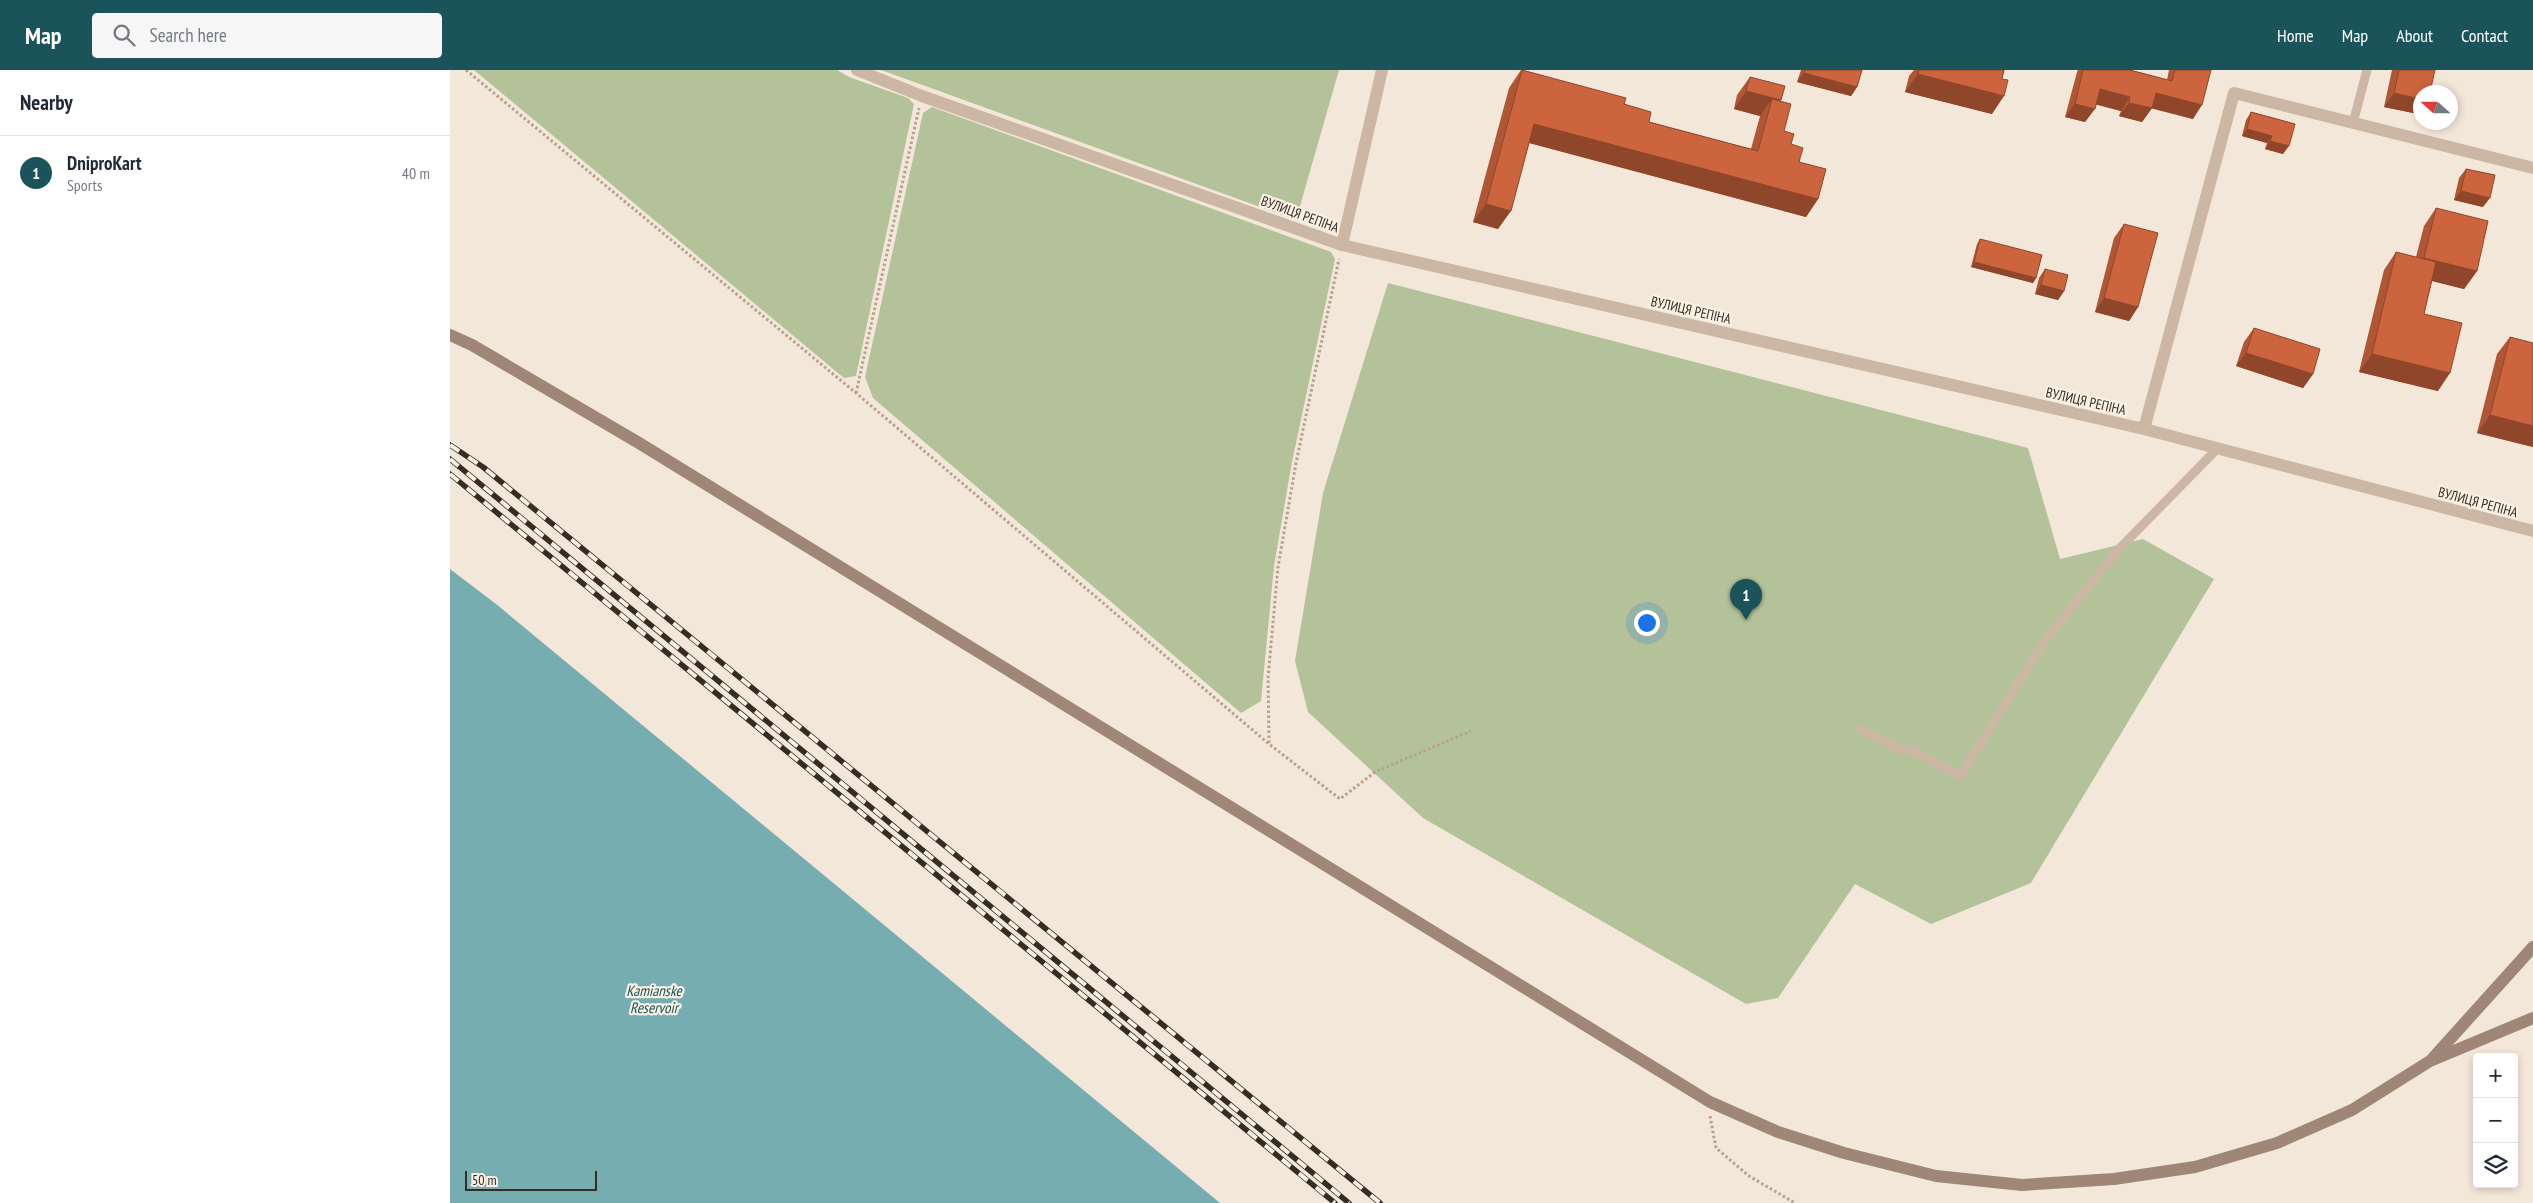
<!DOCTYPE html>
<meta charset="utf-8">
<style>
:root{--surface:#fff;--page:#f6f6f7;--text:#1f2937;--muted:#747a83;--line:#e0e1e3;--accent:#1a545a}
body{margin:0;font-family:"PT Sans Narrow",sans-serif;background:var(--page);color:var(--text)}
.controls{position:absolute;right:15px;bottom:15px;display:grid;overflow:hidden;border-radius:5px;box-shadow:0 2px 8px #0003}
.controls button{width:45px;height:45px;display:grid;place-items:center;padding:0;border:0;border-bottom:1px solid var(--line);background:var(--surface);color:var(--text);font:25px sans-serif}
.compass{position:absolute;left:1963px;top:15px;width:45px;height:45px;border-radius:50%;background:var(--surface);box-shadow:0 2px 8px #0003;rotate:291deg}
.scale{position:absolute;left:15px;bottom:12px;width:132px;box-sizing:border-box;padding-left:5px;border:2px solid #362c26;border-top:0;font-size:14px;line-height:18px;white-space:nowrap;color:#362c26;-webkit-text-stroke:4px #faf1e5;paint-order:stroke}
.you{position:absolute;left:1196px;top:552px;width:18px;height:18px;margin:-12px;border:4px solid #fff;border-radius:50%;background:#1a73e8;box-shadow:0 0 0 8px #1a73e833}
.badge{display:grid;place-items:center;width:32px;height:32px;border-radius:50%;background:var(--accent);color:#fff;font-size:16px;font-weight:700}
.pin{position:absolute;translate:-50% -41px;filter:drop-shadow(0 1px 2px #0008)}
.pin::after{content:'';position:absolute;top:26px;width:18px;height:15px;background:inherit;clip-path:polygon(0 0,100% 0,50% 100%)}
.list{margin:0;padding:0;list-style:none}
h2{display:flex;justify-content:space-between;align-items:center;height:65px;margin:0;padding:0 20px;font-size:21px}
h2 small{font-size:16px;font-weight:400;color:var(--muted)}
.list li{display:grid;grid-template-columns:32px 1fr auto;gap:15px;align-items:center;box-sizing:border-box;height:75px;padding:0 20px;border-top:1px solid var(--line)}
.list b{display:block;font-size:19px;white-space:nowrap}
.list p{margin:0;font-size:16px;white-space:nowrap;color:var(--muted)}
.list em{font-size:16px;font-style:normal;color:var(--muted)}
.icon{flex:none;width:28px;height:28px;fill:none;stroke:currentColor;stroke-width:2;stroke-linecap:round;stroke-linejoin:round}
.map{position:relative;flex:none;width:2083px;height:1133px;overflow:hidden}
header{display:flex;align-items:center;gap:30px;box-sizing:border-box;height:70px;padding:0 25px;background:var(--accent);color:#fff}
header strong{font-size:24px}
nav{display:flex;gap:28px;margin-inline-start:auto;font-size:18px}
.search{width:350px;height:45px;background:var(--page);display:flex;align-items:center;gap:12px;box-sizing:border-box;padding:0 18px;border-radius:5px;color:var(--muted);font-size:19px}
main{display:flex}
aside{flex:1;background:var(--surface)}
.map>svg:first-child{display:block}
</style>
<header>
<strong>Map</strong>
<div class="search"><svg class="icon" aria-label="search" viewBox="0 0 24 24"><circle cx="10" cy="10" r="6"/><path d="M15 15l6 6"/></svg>Search here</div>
<nav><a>Home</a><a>Map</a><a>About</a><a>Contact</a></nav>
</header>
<main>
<aside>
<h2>Nearby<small></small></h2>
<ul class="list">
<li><span class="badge">1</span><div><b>DniproKart</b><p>Sports</p></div><em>40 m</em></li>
</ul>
</aside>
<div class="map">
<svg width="2083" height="1133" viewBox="0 0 2083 1133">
<rect width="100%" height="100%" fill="#f3e7d9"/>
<g fill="#b3c298">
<path d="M24,0H387L399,7L458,28L464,34L406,306L394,308Z"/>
<path d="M431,0H889L846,150Z"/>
<path d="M482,37L881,182L885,189L842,392L824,496L811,631L791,643L423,328L415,307L473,43Z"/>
<path d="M938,213L1578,378L1610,489L1693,469L1764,509L1581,813L1481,854L1405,814L1328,928L1296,934L973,748L858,642L845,591L873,423Z"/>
</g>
<path fill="#76adb1" d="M0,499L46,534L770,1133H0Z"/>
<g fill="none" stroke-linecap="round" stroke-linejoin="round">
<g stroke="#b7a18e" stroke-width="3" stroke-dasharray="2.5 2.5" stroke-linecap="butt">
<path d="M16,0L406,323L819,674L890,729L925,702L1021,661"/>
<path d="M406,323L469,38"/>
<path d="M819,673L818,608L828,497L846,393L889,189"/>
<path d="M1260,1046L1266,1078L1299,1106L1345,1133"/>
</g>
<g stroke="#cbb7a4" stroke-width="9">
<path d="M1903,53L1917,0"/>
<path d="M1410,659L1451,680H1462L1510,706L1596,569L1668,480L1767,379"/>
</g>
<g stroke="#cbb7a4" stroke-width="12">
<path d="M407,0L472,26L892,175L1694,359L2083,461"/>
<path d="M892,175L932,0"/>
<path d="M1694,359L1784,23L2083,98"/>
</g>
<g stroke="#9f8676" stroke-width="12">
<path d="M0,265L22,275L189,373L1260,1032L1328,1062L1394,1083L1486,1106L1572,1115L1664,1109L1745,1097L1827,1073L1902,1040L1980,991L2083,948"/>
<path d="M1983,988L2083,877"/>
</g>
<g stroke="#362c26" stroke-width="5.5">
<g id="rail">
<path d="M0,375L33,397L930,1133"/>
<path d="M0,389L899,1133"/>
<path d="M0,404L885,1133"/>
</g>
</g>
<use href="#rail" stroke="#faf1e5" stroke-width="4" stroke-dasharray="11" stroke-linecap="butt"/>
</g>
<g fill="#af5634">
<path d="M1071,0L1174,34L1199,52L1301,79L1310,46L1284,39L1287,25L1300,7L1330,31L1334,61L1341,74L1368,129L1356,147L1079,73L1048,159L1023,152L1059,18Z"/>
<path d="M1351,0H1412L1407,17L1401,26L1347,12Z"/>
<path d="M1464,0H1554L1542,44L1455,22L1459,6Z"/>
<path d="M1628,0H1680L1717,10L1719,0H1761L1743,49L1702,38L1692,52L1669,46L1671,41L1646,34L1635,52L1615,47L1627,2Z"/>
<path d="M1942,0H1985L1970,22V41L1968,44L1934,37Z"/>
<path d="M1801,42L1845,54L1833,84L1815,79L1817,73L1792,66L1796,50Z"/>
<path d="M2016,99L2033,137L2004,130L2009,108Z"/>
<path d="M1986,138L2027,201L2014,219L1982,211L1974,244L1988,321L1909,302L1934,200L1946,182L1966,187L1974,156Z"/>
<path d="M1674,154L1688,237L1679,251L1645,242L1664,168Z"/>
<path d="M1530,169L1586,208L1583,213L1521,197L1527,174Z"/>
<path d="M1595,199L1614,221L1608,230L1585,224L1589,208Z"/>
<path d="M1804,258L1863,304L1853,318L1786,296L1794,272Z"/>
<path d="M2060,267L2083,273V377L2027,363L2047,284Z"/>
</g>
<g fill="#8f462b">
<path d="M1354,3L1407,17L1401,26L1347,12Z"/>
<path d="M1468,4L1554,26L1542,44L1455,22Z"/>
<path d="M1650,19L1680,27L1671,41L1640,33Z"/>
<path d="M1296,21L1331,30L1318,48L1322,29L1310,46L1284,39Z"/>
<path d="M1706,23L1752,35L1743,49L1696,37Z"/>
<path d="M1944,23L1970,29V41L1968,44L1934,37Z"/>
<path d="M1679,33L1702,38L1692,52L1669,46Z"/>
<path d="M1625,34L1645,39L1635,52L1615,47Z"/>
<path d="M1084,54L1368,129L1356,147L1072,71Z"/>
<path d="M1797,59L1822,66L1817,73L1792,66Z"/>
<path d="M1820,71L1839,76L1833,84L1815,79Z"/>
<path d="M2011,121L2040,128L2033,137L2004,130Z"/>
<path d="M1036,134L1061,141L1048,159L1023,152Z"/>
<path d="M1974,188L2027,201L2014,219L1962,206Z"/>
<path d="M1524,192L1586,208L1583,213L1521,197Z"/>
<path d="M1591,215L1614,221L1608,230L1585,224Z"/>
<path d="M1654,228L1688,237L1679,251L1645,242Z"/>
<path d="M1796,283L1863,304L1853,318L1786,296Z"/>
<path d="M1922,284L2000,303L1988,321L1909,302Z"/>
<path d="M2040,345L2083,356V377L2027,363Z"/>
</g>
<g fill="#cc643d" stroke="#8f462b">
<path d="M1072,0L1176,28L1174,34L1201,42L1199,52L1308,81L1322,29L1341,34L1334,61L1344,64L1341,74L1353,78L1349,92L1376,99L1368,129L1084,54L1061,141L1036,134Z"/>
<path d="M1355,0H1412L1407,17L1354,3Z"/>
<path d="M1469,0H1554L1552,9L1558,10L1554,26L1468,4Z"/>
<path d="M1633,0H1680L1722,11L1725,0H1761L1752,35L1706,23L1702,38L1679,33L1680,27L1650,19L1645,39L1625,34Z"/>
<path d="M1949,0H1985L1980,22H1970V29L1944,23Z"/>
<path d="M1300,7L1335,16L1331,30L1296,21Z"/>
<path d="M1801,42L1845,54L1839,76L1820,71L1822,66L1797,59Z"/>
<path d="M2016,99L2045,105L2040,128L2011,121Z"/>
<path d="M1986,138L2038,151L2027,201L1974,188Z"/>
<path d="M1674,154L1708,163L1688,237L1654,228Z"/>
<path d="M1530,169L1592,185L1586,208L1524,192Z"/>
<path d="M1946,182L1986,192L1974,244L2012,253L2000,303L1922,284Z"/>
<path d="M1595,199L1618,205L1614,221L1591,215Z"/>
<path d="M1804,258L1870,279L1863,304L1796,283Z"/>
<path d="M2060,267L2083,273V356L2040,345Z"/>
</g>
<g text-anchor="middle" stroke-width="4.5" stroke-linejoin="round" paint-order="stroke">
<g font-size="14" fill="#362c26" stroke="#faf1e5">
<text transform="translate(850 144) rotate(20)" y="5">ВУЛИЦЯ РЕПІНА</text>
<text transform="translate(1241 240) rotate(13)" y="5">ВУЛИЦЯ РЕПІНА</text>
<text transform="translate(1636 331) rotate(13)" y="5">ВУЛИЦЯ РЕПІНА</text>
<text transform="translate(2028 432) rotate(15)" y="5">ВУЛИЦЯ РЕПІНА</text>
</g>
<g font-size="15" font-style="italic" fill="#1a545a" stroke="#faf1e5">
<text x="204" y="926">Kamianske<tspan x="204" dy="17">Reservoir</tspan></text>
</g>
</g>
</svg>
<div class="controls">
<button>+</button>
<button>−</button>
<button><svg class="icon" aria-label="layers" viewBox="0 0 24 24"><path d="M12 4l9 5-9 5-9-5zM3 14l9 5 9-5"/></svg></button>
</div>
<svg class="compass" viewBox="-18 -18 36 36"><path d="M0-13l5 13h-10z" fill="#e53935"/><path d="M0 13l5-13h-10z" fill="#747a83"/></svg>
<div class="scale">50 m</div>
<div class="you"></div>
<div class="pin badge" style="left:1296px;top:550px">1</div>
</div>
</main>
